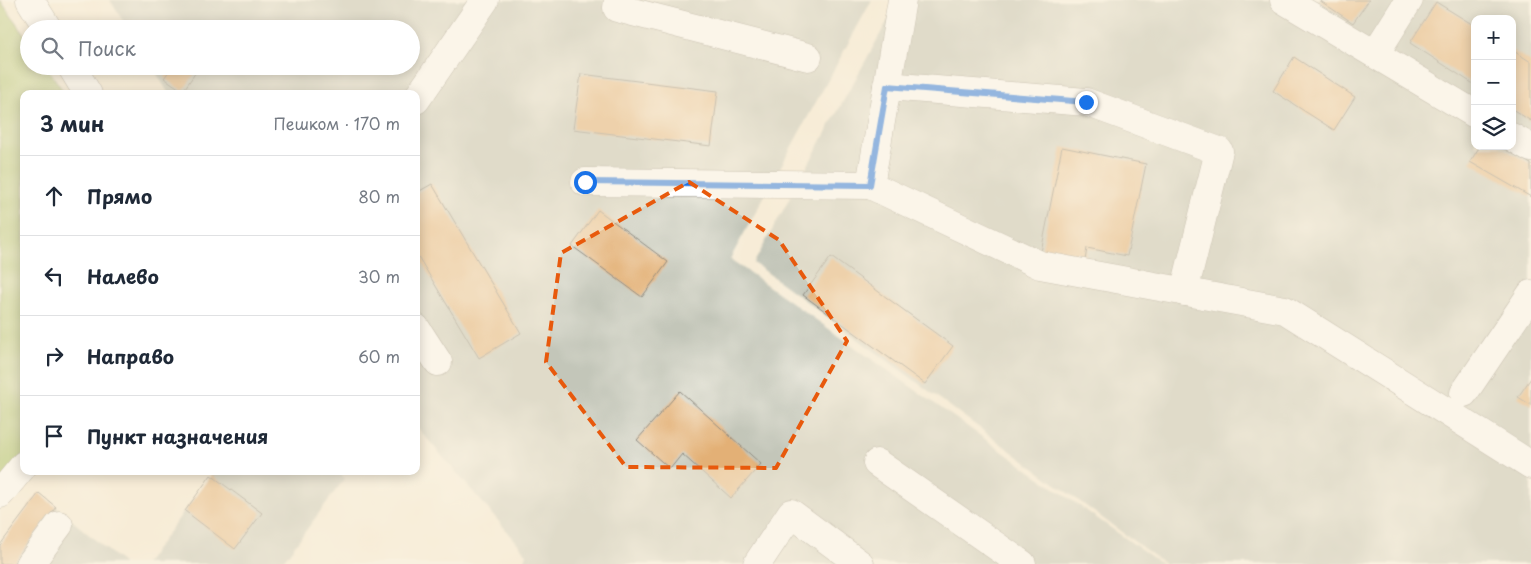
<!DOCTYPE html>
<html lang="ru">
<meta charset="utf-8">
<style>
:root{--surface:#fff;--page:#f6f6f7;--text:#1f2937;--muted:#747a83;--line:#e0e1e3}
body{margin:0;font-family:"Playpen Sans",sans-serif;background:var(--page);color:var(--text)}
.controls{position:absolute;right:15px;top:15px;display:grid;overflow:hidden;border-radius:10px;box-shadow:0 2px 12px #0003}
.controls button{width:45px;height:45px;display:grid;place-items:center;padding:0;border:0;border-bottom:1px solid var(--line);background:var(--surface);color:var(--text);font:25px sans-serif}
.stop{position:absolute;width:15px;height:15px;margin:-11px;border:4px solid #1a73e8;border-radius:50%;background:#fff}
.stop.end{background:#1a73e8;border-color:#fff;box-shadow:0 1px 5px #0008}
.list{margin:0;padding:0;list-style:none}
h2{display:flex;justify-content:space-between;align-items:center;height:65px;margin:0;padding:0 20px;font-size:21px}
h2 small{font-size:16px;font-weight:400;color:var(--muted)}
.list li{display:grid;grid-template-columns:32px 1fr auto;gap:15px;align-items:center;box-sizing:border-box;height:80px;padding:0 20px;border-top:1px solid var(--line)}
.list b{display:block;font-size:19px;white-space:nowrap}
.list em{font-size:16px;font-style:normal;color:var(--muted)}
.icon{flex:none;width:28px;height:28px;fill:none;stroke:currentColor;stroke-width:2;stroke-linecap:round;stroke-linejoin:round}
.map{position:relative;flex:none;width:1531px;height:564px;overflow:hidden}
.search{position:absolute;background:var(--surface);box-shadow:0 2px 12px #0003;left:20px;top:20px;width:400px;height:55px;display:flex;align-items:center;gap:12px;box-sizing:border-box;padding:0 18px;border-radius:28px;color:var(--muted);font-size:19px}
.panel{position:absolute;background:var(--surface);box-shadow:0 2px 12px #0003;left:20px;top:90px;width:400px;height:385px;border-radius:10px}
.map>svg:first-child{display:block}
</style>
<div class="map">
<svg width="1531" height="564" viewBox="0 0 1531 564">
<rect width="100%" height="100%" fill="#fbf7ec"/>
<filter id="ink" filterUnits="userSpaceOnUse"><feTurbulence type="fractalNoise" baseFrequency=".02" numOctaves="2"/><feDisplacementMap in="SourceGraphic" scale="10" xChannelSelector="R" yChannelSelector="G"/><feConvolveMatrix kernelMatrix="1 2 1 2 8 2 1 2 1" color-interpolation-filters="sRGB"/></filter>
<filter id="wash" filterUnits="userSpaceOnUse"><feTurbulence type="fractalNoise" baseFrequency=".0096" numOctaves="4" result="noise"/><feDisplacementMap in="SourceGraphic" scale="20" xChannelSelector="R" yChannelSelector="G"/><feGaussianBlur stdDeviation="1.12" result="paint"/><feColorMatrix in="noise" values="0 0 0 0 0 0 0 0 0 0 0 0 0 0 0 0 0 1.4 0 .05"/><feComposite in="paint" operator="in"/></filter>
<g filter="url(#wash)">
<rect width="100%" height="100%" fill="#f7ecd7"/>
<g fill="#c3c6b9" fill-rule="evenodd">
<path d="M110,0H872L730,259L1162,564H521L527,554L416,426V94H169L152,66H411V29H128Z"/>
<path d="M899,0H1531V564H1165L754,263ZM1475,19H1512V146H1475Z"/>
<path d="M214,471H336L345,478L281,564H145Z"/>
<path d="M39,493L56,507L124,564H0V545Z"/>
</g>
<path fill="#a7c066" stroke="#697648" d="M0,0L29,41V66H46L65,94H24V453L0,481Z"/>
<g id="blocks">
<g fill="#e3b076">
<path d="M1319,0H1369L1353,23Z"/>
<path d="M1436,2L1475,26V85L1410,43Z"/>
<path d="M1512,50L1531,62V121L1512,109Z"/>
<path d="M1294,57L1355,97L1334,130L1273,91Z"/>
<path d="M173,66H200L183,91L164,78Z"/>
<path d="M581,74L718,91L711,146L573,129Z"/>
<path d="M1480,146H1499L1531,164V197L1470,162Z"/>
<path d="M1062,147L1146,164L1127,256L1087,248L1085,261L1041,252Z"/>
<path d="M432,184L521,333L479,358L416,253V193Z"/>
<path d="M598,210L668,262L642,297L572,246Z"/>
<path d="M831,257L953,346L925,384L803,295Z"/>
<path d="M1531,378V405L1518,397Z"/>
<path d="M680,391L761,464L731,498L682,454L670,469L637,440Z"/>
<path d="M211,475L262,513L235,549L185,511Z"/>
<path d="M39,493L56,507L13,564H0V545Z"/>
</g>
</g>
</g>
<g filter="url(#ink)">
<use href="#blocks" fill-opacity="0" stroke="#918c81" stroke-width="1"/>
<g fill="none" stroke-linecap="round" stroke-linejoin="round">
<g stroke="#918c81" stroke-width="29">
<g id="minor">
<path d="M30,0L48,29"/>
<path d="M618,0L617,8L808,57"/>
<path d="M902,0L870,185L1040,265L1285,310L1531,465"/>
<path d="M1284,0L1475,114"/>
<path d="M1375,54L1409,0"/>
<path d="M71,66L88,94"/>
<path d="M887,86L1086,102L1219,151L1184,292"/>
<path d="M416,100L485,0"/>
<path d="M1512,137L1531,148"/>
<path d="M585,182L870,185"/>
<path d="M416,328L438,362"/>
<path d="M1464,393L1531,294"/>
<path d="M877,463L1022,564"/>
<path d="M0,494L24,465"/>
<path d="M30,564L59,525"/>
<path d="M757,564L791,513L860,564"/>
</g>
</g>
<use href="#minor" stroke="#fff" stroke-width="28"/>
</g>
</g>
<g fill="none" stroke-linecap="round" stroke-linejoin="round" filter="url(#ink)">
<path stroke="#1a73e8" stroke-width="6" d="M585,182L870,185L887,86L1086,102"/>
</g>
<path d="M0 0H1531V564H0ZM689,182L779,240L847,341L776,468L626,467L546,362L561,253Z" fill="#f7ecd7" fill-opacity=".55" fill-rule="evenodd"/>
<path fill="none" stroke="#e8590c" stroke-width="4" stroke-dasharray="10 6" stroke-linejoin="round" d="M689,182L779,240L847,341L776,468L626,467L546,362L561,253Z"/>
</svg>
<div class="controls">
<button>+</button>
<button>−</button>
<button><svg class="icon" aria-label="layers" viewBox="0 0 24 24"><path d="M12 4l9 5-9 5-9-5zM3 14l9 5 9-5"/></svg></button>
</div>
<div class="stop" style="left:585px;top:182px"></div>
<div class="stop end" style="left:1086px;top:102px"></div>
<div class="search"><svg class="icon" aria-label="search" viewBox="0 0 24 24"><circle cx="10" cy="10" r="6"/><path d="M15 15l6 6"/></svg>Поиск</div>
<section class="panel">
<h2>3 мин<small>Пешком · 170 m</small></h2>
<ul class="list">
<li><svg class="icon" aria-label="ahead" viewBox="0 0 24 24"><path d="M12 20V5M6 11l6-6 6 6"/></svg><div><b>Прямо</b></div><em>80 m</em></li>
<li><svg class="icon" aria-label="left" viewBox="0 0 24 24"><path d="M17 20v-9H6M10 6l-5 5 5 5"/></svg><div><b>Налево</b></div><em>30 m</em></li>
<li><svg class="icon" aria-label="right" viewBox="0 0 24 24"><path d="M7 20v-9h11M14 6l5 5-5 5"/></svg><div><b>Направо</b></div><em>60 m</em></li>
<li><svg class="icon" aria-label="arrive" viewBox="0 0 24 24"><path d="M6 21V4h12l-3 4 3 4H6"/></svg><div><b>Пункт назначения</b></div></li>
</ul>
</section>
</div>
